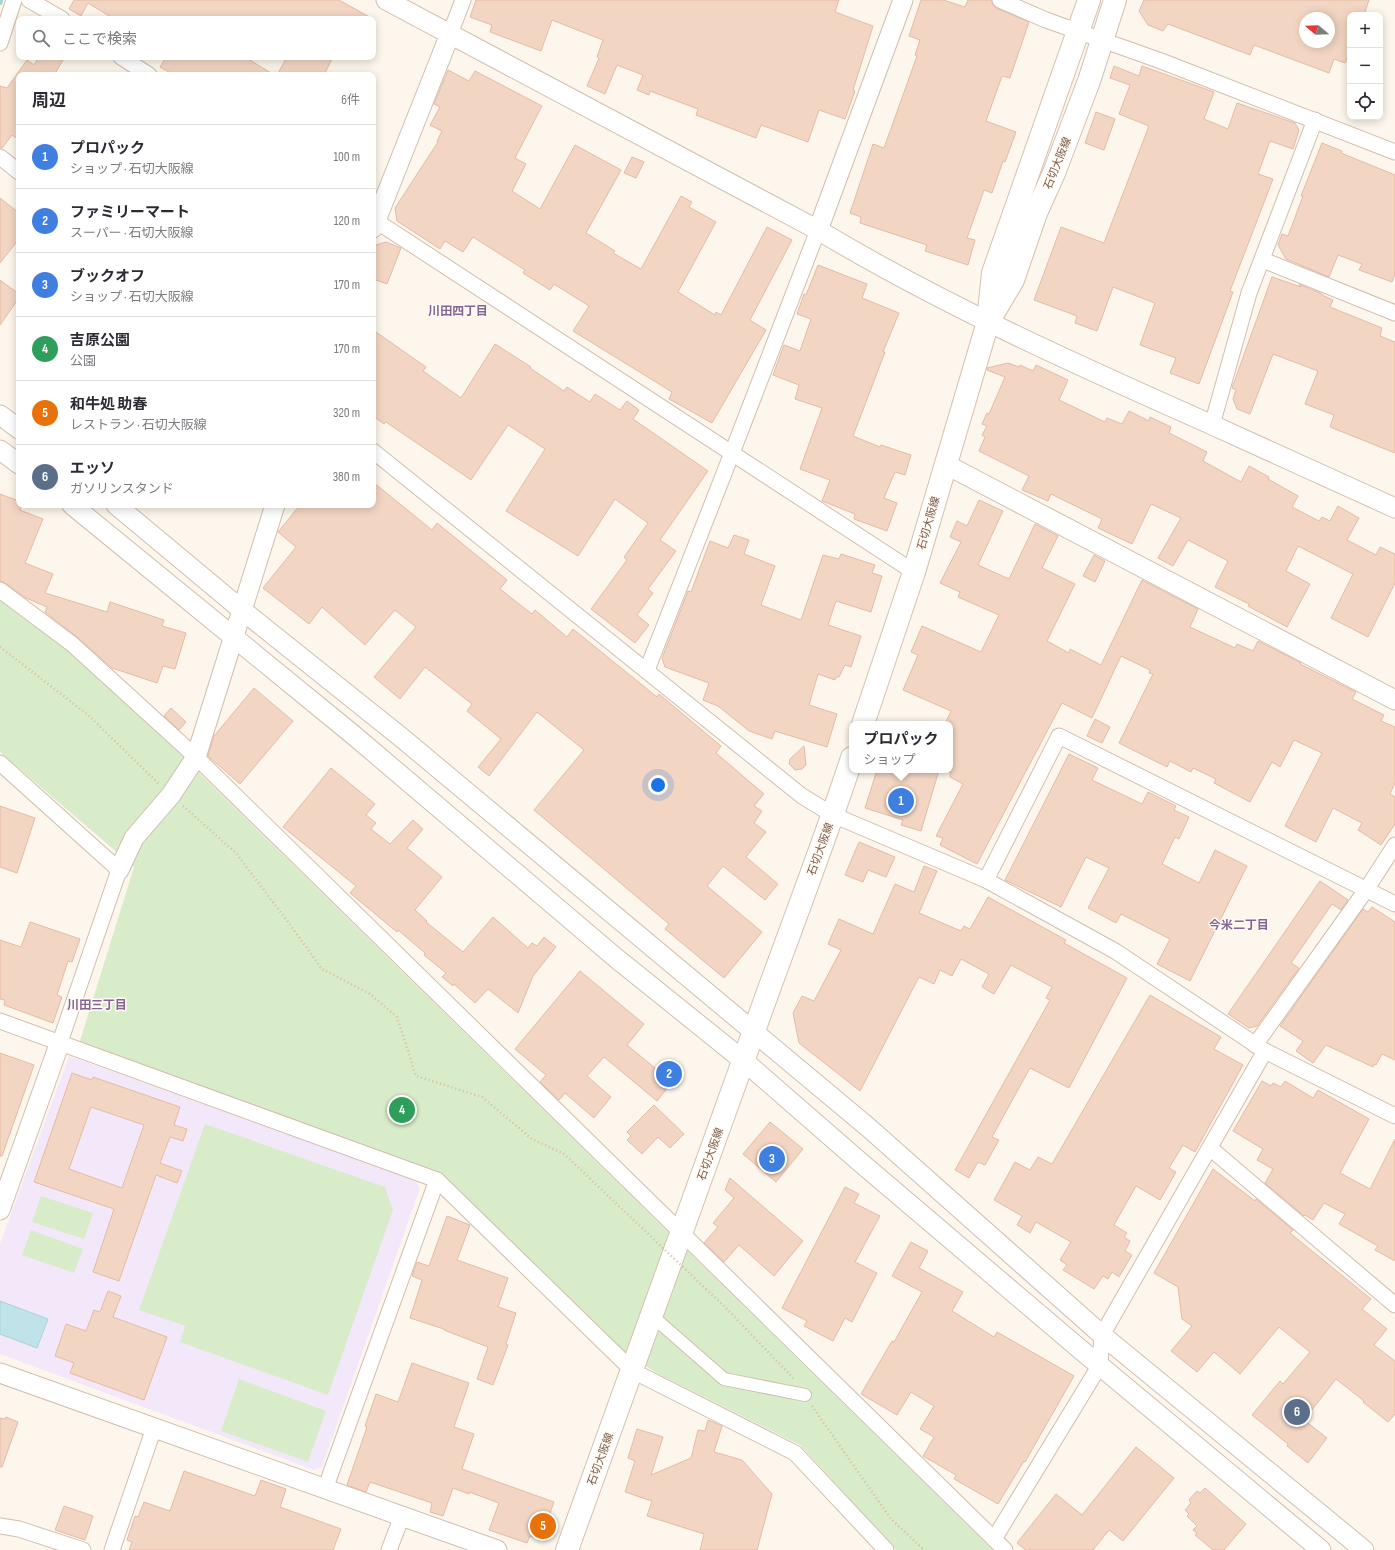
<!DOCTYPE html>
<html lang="ja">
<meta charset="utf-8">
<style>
:root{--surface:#fff;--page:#f2f2f3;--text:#2b2b33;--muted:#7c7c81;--line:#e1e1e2;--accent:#e76f51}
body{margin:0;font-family:"Sofia Sans Condensed","Noto Sans JP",sans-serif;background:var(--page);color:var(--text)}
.controls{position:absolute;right:12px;top:12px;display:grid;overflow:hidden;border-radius:8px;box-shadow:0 2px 10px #0003}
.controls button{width:36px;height:36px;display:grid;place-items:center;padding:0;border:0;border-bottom:1px solid var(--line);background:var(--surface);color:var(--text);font:20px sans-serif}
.compass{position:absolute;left:1299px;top:12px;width:36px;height:36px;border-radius:50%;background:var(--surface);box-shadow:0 2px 10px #0003;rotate:289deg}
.you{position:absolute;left:658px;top:785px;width:14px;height:14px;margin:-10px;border:3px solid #fff;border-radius:50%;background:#1a73e8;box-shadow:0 0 0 6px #1a73e833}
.badge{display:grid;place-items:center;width:26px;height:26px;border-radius:50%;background:var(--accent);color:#fff;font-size:13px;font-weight:700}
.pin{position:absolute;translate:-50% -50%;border:2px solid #fff;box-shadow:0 1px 4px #0006}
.popup{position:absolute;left:849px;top:721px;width:104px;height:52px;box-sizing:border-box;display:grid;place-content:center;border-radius:8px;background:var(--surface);filter:drop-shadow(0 1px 3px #0005);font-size:13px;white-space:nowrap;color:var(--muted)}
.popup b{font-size:15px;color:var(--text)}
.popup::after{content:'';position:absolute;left:50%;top:100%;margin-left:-8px;border:8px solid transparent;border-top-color:var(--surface)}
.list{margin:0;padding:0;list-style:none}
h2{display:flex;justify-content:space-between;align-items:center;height:52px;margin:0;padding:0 16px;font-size:17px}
h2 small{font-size:13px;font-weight:400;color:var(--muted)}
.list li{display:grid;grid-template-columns:26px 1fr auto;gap:12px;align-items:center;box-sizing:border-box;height:64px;padding:0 16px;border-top:1px solid var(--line)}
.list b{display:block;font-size:15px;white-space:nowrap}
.list p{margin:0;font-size:13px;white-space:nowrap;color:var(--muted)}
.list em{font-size:13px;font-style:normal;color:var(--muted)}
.icon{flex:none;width:22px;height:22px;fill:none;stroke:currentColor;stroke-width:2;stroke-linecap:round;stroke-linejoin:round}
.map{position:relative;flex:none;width:1395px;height:1550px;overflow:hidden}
.search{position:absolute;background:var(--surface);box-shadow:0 2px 10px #0003;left:16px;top:16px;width:360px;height:44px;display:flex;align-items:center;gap:10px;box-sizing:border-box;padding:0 14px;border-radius:8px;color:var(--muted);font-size:15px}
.panel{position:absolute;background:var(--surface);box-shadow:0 2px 10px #0003;left:16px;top:72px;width:360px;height:436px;border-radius:8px}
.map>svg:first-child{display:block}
</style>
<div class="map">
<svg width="1395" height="1550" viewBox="0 0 1395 1550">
<rect width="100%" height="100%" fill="#fdf6ec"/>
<path fill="#f3e8fa" d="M69,1056L414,1179L420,1188L322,1467L314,1470L0,1354V1244Z"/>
<g fill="#d8ecc9">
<path d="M0,598L64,645L179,753L993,1550H896L800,1445L658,1374L614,1345L442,1175L79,1044L134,867L0,752Z"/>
<path d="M205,1124L385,1187L393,1210L328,1395L180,1342L185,1326L139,1310Z"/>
<path d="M41,1196L93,1213L84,1239L32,1222Z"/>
<path d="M31,1230L83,1249L74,1273L22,1255Z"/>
<path d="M239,1379L326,1411L308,1462L221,1431Z"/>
</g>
<path fill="#bfe3e8" stroke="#a5d3da" d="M0,1301L48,1319L37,1348L0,1334Z"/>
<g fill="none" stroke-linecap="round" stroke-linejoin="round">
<path stroke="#a5d3da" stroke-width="4.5" d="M0,3L1,0"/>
</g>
<g fill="#f3d5c3" stroke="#e6bba3" fill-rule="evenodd">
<path d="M74,0H339L373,19H114L88,3L81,16L69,9Z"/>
<path d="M476,0H839L835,12L873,26L853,90L855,91L845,119L819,110L808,142L761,125L756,138L696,115L698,109L650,91L649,95L637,90L643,75L617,65L605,94L587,86L599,58L597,57L603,40L552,20L541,51L490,32L492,25L470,17Z"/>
<path d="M921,0H943L965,7L968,0H991L993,5L996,8L1029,22L1010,78L1002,76L986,121L1016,132L1005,162L1003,161L992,193L984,190L967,238L975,240L968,265L925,251L927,245L860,223L861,217L850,213L873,144L884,148L917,56L915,55L920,40L909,36Z"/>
<path d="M1144,0H1369L1364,15H1350V51L1345,63L1334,59L1329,73L1254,45L1250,55L1168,24L1163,31L1148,25L1139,11ZM1305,18H1329V42H1305Z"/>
<path d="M39,57H65L54,75H19V140L12,135L2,148H0V86L7,88L27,60L34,65Z"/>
<path d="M166,57H245L274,75H174L160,67Z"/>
<path d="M287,57H333L324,75H277Z"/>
<path d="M1114,66L1139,76L1142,66L1214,92L1204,119L1228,129L1237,103L1295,123L1299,130L1293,149L1270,141L1258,174L1273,179L1230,291L1233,292L1199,384L1170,373L1176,358L1140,345L1155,303L1113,287L1097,331L1075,323L1077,316L1034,300L1061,227L1104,243L1149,126L1119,114L1130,85L1110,78Z"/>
<path d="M448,70L469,81L475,71L542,106L515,158L526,164L512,191L540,209L575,145L621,170L586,233L615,251L613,253L641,269L681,196L692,202L689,207L716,222L678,292L715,315L716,312L721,315L767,227L792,240L750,320L766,330L712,423L669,399L672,392L573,331L589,306L554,284L550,290L523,273L525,270L473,237L463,252L445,241L440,249L397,221L395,208L438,142L437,141L442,131L430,125L440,107L434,104Z"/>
<path d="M1096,112L1115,119L1104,150L1085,143Z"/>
<path d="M1322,143L1342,151L1341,153L1395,175V274L1392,282L1359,270L1362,264L1338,255L1329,277L1286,259L1278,245L1282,234L1288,236L1303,196H1301Z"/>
<path d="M632,157L644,162L636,178L624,173Z"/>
<path d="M0,198L19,213V239L0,263Z"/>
<path d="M386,242L401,248L387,284L373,279V253L376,245Z"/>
<path d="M818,265L867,284L862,298L899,313L883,352H885L853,436L880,447L881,445L911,455L905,475L895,472L884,498L897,503L887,531L854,519L855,514L822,501L830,480L800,469L822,408L795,399L799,385L773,375L784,345L800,351L811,319L797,314L804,294L806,295Z"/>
<path d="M1272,277L1301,287L1299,284L1322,294V295L1333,300L1330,307L1382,328L1380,336L1395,342V453L1330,427L1334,415L1305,404L1318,371L1273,354L1250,414L1237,409L1233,399L1236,390L1232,388Z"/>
<path d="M0,280L19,294V298L0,325Z"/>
<path d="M373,330L426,367L423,371L461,398L495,344L531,367L530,368L564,391L567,387L590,402L595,394L620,410L627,401L639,410L633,419L708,471L660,540L676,551L648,589L653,593L637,615L649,625L635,643L591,609L627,560L624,557L648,523L615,499L578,556L506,511L545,449L508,425L471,480L386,422L384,424L373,416Z"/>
<path d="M1008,363L1019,367L1020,365L1033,371L1036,365L1068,380L1059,400L1105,422L1107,418L1122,424L1129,411L1149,421L1150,417L1171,427L1169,433L1207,452L1203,461L1241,482L1249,466L1269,477L1268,479L1298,496L1292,507L1319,521L1322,517L1330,521L1338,506L1359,518L1347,540L1376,555L1380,547L1395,554V583L1368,637L1331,618L1353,574L1298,546L1286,571L1310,584L1287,627L1248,606L1249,604L1215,587L1228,561L1188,540L1173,566L1158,558L1181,518L1151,504L1132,544L1098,528L1102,519L1051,494L1048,501L1022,490L1029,476L979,451L985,437L982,435L987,426L982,424L987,413L989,414L1005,377L987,370V368Z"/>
<path d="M373,482L432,530L437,523L507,580L500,589L532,614L535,610L567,637L573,629L657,697L659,694L721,746L716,753L764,794L754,806L762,811L754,823L766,832L746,857L778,884L765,900L723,866L707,886L762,932L724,978L665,929L669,924L534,810L584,750L537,712L489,776L478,767L501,739L467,711L472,704L425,667L400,699L374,677L416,627L395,610L365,645L322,607L309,624L263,588L296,547L278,532L300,505H373Z"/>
<path d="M0,494L19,501V505H22L20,510L43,519L25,563L53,574L45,593L107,612L110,602L164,620L162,626L186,633L175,669L163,666L157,683L112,668L77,637L45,612L47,607L26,598L5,583L0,581Z"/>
<path d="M979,500L1003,511L978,565L1009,579L1035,524L1058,536L1042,568L1075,584L1047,641L1069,653L1070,649L1101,665L1142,580L1198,609L1190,627L1235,648L1237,644L1253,651L1258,641L1301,663L1300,664L1356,692L1352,699L1384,715L1381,721L1395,727V783L1390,794L1395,797V824L1381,845L1358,830L1362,823L1333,808L1316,842L1285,826L1322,753L1294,740L1280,767L1272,762L1250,802L1214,783L1216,779L1193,768L1191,772L1170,761L1167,767L1119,743L1153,674L1149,673L1150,670L1121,656L1092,718L1062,703L977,864L940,845L943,838L936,836L963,784L950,777V724H945L951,711L903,690L918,655L911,652L922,626L981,652L999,615L958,597L960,592L940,583L961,542L950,537L957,521L967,526Z"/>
<path d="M734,535L749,540L744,554L775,566L761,605L801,620L823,555L839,559L841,554L875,565L872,573L882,576L871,612L836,601L828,625L861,636L851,667L845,665L839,677H836L835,680L818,674L809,705L837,714L827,747L775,731L772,739L749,731L718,706L703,700L709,683L665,667L662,658L688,591L691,592L710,541L728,548Z"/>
<path d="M1094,555L1105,561L1095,582L1083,576Z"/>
<path d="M254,688L293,721L240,784L208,756L214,736Z"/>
<path d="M171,708L186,722L179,730L164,716Z"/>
<path d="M1095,719L1110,727L1102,743L1087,736Z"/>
<path d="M804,746L806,765L802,769L795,770L789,764L790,759Z"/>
<path d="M1069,754L1098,768L1092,780L1142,804L1148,792L1176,806L1174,810L1189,817L1179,839L1175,837L1162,864L1199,883L1215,850L1247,866L1190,981L1157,964L1170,939L1121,914L1116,923L1088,908L1109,868L1086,857L1061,907L1005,880Z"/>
<path d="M331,768L375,804L366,815L376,823L371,829L390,844L413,820L423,829L407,848L442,877L415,910L427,921L426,922L463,952L493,917L528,948L532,943L537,946L544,937L556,947L533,976L518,1013L488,989L475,1003L454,984L453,986L442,977L446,973L424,955L425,953L398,930L397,932L350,893L356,886L283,827Z"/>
<path d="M877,770H939L921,831L901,825L903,820L865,808Z"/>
<path d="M0,806L35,818L17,873L0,867Z"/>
<path d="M859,842L895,857L886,877L868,870L863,882L845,875Z"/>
<path d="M924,866L937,871L919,913L961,931L964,926L970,929L988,897L1066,940L1064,943L1127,978L1069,1088L1030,1068L992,1137L999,1140L985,1165L978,1162L969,1178L955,1170L1050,1000L1046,998L1052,987L1011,965L994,994L982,987L989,974L961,959L952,976L940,970L934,984L919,977L860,1091L799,1043L793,1013L802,996L814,1001L841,950L828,944L839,919L873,934L895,884L914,892Z"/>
<path d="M1320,881L1348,900L1341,910L1332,904L1291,963L1299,968L1257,1026L1249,1028L1228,1014Z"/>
<path d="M1372,907L1395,922V1060L1382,1054L1376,1065L1374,1064L1373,1067L1326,1045L1313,1063L1296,1051L1303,1041L1280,1026L1363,909L1368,912Z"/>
<path d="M30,922L80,939L72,962L68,961L57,995L62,997L53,1023L4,1005L5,1000L0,999V940L21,947Z"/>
<path d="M580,971L644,1024L627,1045L672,1082L657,1101L604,1057L587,1076L611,1097L594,1118L565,1093L559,1100L540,1082L546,1075L515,1049Z"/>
<path d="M1150,995L1221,1037L1214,1049L1243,1065L1195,1152L1183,1145L1169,1168L1176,1172L1160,1200L1136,1186L1114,1225L1127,1233L1124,1237L1130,1241L1125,1251L1132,1255L1119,1277L1112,1272L1108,1279L1103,1276L1094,1289L1063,1270L1067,1265L1060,1260L1071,1242L1036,1222L1030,1233L1017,1225L1022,1216L994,1200L1015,1162L1030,1170L1038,1157L1052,1164Z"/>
<path d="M0,1053L34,1065L2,1156H0Z"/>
<path d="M72,1073L92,1080L93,1077L180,1107L174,1125L187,1129L183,1141L170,1137L160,1163L182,1171L177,1183L156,1175L119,1281L93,1272L114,1209L34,1182ZM91,1107L144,1125L122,1188L69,1169Z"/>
<path d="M1262,1081L1271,1086L1273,1083L1281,1087L1285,1081L1313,1098L1318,1090L1369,1119L1340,1173L1370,1189L1395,1139V1261L1375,1250L1378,1246L1339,1224L1345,1214L1324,1203L1313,1220L1305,1215L1304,1216L1265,1183L1273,1169L1257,1160L1263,1149L1233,1131Z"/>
<path d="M654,1105L684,1134L670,1148L658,1137L642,1154L627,1140L631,1136L627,1132Z"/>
<path d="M770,1122L803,1149L776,1182L743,1154Z"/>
<path d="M1213,1169L1255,1201L1256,1199L1293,1230L1290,1233L1371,1299L1362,1309L1387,1329L1374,1345L1395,1361V1414L1388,1422L1363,1402L1364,1401L1336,1379L1304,1420L1327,1438L1308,1463L1287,1446L1288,1444L1252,1415L1280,1381L1283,1384L1310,1352L1279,1327L1240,1374L1214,1352L1197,1372L1171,1351L1192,1326L1182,1319L1178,1287L1154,1273Z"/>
<path d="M730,1178L803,1241L774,1276L739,1245L724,1262L704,1243L718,1227L713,1223L734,1198L725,1190Z"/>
<path d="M845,1187L859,1194L854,1203L880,1216L855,1262L877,1273L852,1322L845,1318L833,1341L804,1326L807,1321L782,1308Z"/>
<path d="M447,1216L470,1225L457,1260L508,1278L498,1307L516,1313L506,1344L508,1345L493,1385L477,1379L488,1347L444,1330V1329L410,1318L422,1280L412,1276L417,1262L429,1266Z"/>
<path d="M911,1242L928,1251L919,1268L963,1292L952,1311L994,1337L997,1332L1074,1376L1025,1462L1024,1461L998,1504L954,1479L956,1475L923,1456L934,1437L920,1429L934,1406L911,1392L897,1415L861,1394L892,1341L894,1342L922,1292L892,1276Z"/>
<path d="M108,1291L121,1296L113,1317L167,1337L144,1400L70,1373L74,1363L55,1356L66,1324L86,1331L94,1310L100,1312Z"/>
<path d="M412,1363L469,1383L454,1427L474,1434L462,1469L554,1502L548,1519L544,1518L538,1538L530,1536L527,1543L489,1530L499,1503L469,1492V1494L453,1488L443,1516L430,1512L432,1503L370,1482L366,1492L347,1485L367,1427L365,1426L376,1394L398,1402Z"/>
<path d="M6,1417L18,1422L2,1467H0V1418L5,1419Z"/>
<path d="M708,1420L722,1426L714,1452L742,1460L772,1494L757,1550H700L704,1534L647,1516L652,1501L625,1492L635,1461L628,1458L637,1429L663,1437L651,1475L691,1458L698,1430L705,1431Z"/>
<path d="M1136,1447L1174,1478L1123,1541L1109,1530L1093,1550H1026L1017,1543L1056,1494L1082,1515Z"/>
<path d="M184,1471L255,1496L261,1480L286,1489L280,1507L341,1529L333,1550H129L132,1542L127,1540L135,1516L138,1517L144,1502L170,1511Z"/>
<path d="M1205,1488L1246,1524L1224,1550H1213L1195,1535L1197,1533L1193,1530L1197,1526L1187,1516L1189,1514L1185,1510L1191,1503L1189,1500L1197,1491L1200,1493Z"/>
<path d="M64,1506L93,1516L85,1540L55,1530Z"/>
</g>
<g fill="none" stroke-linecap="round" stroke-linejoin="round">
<g stroke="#d1beb0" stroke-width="14">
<path id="pedestrian" d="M652,1316L724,1379L805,1395"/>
</g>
<g stroke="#d1beb0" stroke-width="17">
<g id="minor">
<path d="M29,0L62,19"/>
<path d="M1000,0L1046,20L1161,61L1395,152"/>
<path d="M450,34L463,0"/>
<path d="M0,43L14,0"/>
<path d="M121,57L149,75"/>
<path d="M0,157L19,172"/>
<path d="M373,219L914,572"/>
<path d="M1263,260L1395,313"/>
<path d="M1212,425L1249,293L1315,120"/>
<path d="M373,451L802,796L833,815L986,880L1115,951L1265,1051L1102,1335L1100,1365L994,1539L1005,1550"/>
<path d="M0,590L72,644L196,757L994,1539"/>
<path d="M647,670L732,453L818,230"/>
<path d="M0,763L119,870L60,1042"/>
<path d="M986,880L1059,736L1395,904"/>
<path d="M0,1021L437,1180L325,1489"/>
<path d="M1255,1045L1366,890L1395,845"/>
<path d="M1265,1051L1395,1116"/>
<path d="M1210,1148L1395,1305"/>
<path d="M437,1180L633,1371L795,1453L886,1550"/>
<path d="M0,1526L19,1529L83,1550"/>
<path d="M112,1550L154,1428"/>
<path d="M389,1550L402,1516"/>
</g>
</g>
<g stroke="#d1beb0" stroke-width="21">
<g id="tertiary">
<path d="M386,0L818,230C943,305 1077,365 1210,424C1272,452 1333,480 1395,508"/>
<path d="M373,228L450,34"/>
<path d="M818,230L903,0"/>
<path d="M0,415L19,429"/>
<path d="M0,450L19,464"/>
<path d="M945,464L1395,700"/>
<path d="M72,505L351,733L616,958L744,1061L860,1162L1081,1350L1321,1550"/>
<path d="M116,505L242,610L402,738L869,1128L1102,1335L1364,1550"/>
<path d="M119,870L134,838L171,795L196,757L275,505"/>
<path d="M0,1210L60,1042"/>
<path d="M0,1373L497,1550"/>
</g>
</g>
<g stroke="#d6c0b0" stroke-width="24">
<g id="secondary">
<path d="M991,317L1013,280L1036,213L1054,173L1089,81L1115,0"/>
<path d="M863,724L914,572L988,322L993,273L1089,0"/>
<path d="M567,1550C631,1377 692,1202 755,1028C787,938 822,849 852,758"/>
</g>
</g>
<g stroke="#d9b8a5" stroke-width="2.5" stroke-dasharray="1 3" stroke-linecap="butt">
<path d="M0,647L87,714L159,784"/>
<path d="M183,806L236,853L294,930L322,969L370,994L397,1017L416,1076L482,1097L532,1139L564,1154L642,1228"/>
<path d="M706,1289L724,1306L794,1379"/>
<path d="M812,1406L891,1519L924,1550"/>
</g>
<use href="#pedestrian" stroke="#fff" stroke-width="12"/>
<use href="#minor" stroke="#fff" stroke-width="15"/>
<use href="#tertiary" stroke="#fff" stroke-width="19"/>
<use href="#secondary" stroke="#fff" stroke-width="22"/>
<path stroke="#d9b8a5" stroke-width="2.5" stroke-dasharray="1 3" stroke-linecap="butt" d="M642,1228L706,1289"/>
</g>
<g text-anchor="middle" stroke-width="3" stroke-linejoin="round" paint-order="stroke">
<g font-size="11" fill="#7a5c4d" stroke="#fffaf3">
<text transform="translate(1057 163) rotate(-68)" y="4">石切大阪線</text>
<text transform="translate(928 523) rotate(-74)" y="4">石切大阪線</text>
<text transform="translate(820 849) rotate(-70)" y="4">石切大阪線</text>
<text transform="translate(710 1154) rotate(-70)" y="4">石切大阪線</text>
<text transform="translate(600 1459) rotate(-70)" y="4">石切大阪線</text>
</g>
<g font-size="12" font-weight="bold" fill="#846695" stroke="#fffaf3">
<text x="458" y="315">川田四丁目</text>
<text x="1239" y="929">今米二丁目</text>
<text x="97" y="1009">川田三丁目</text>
</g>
</g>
</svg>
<div class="controls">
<button>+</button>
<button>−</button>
<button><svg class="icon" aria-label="locate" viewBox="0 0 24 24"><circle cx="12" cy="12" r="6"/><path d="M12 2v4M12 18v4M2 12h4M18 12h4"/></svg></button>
</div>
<svg class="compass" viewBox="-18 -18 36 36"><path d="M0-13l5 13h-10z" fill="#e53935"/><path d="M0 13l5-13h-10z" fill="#7c7c81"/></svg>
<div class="you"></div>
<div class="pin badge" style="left:901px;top:801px;background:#3f7fe0">1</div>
<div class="popup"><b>プロパック</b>ショップ</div>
<div class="pin badge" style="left:669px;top:1074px;background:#3f7fe0">2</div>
<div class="pin badge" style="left:772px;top:1159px;background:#3f7fe0">3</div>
<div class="pin badge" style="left:402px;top:1110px;background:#2e9e5b">4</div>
<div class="pin badge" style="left:543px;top:1526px;background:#e8710a">5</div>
<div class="pin badge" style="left:1297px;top:1412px;background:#5c6f8a">6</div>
<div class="search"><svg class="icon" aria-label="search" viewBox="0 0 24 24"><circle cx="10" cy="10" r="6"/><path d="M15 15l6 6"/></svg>ここで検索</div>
<section class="panel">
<h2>周辺<small>6件</small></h2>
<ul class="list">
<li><span class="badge" style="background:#3f7fe0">1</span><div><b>プロパック</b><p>ショップ · 石切大阪線</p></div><em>100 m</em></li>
<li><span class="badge" style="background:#3f7fe0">2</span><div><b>ファミリーマート</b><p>スーパー · 石切大阪線</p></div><em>120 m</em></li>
<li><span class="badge" style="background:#3f7fe0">3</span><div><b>ブックオフ</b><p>ショップ · 石切大阪線</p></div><em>170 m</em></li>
<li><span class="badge" style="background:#2e9e5b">4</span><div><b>吉原公園</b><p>公園</p></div><em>170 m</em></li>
<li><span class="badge" style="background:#e8710a">5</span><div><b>和牛処 助春</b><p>レストラン · 石切大阪線</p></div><em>320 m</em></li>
<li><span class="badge" style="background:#5c6f8a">6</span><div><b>エッソ</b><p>ガソリンスタンド</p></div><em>380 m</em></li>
</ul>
</section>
</div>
